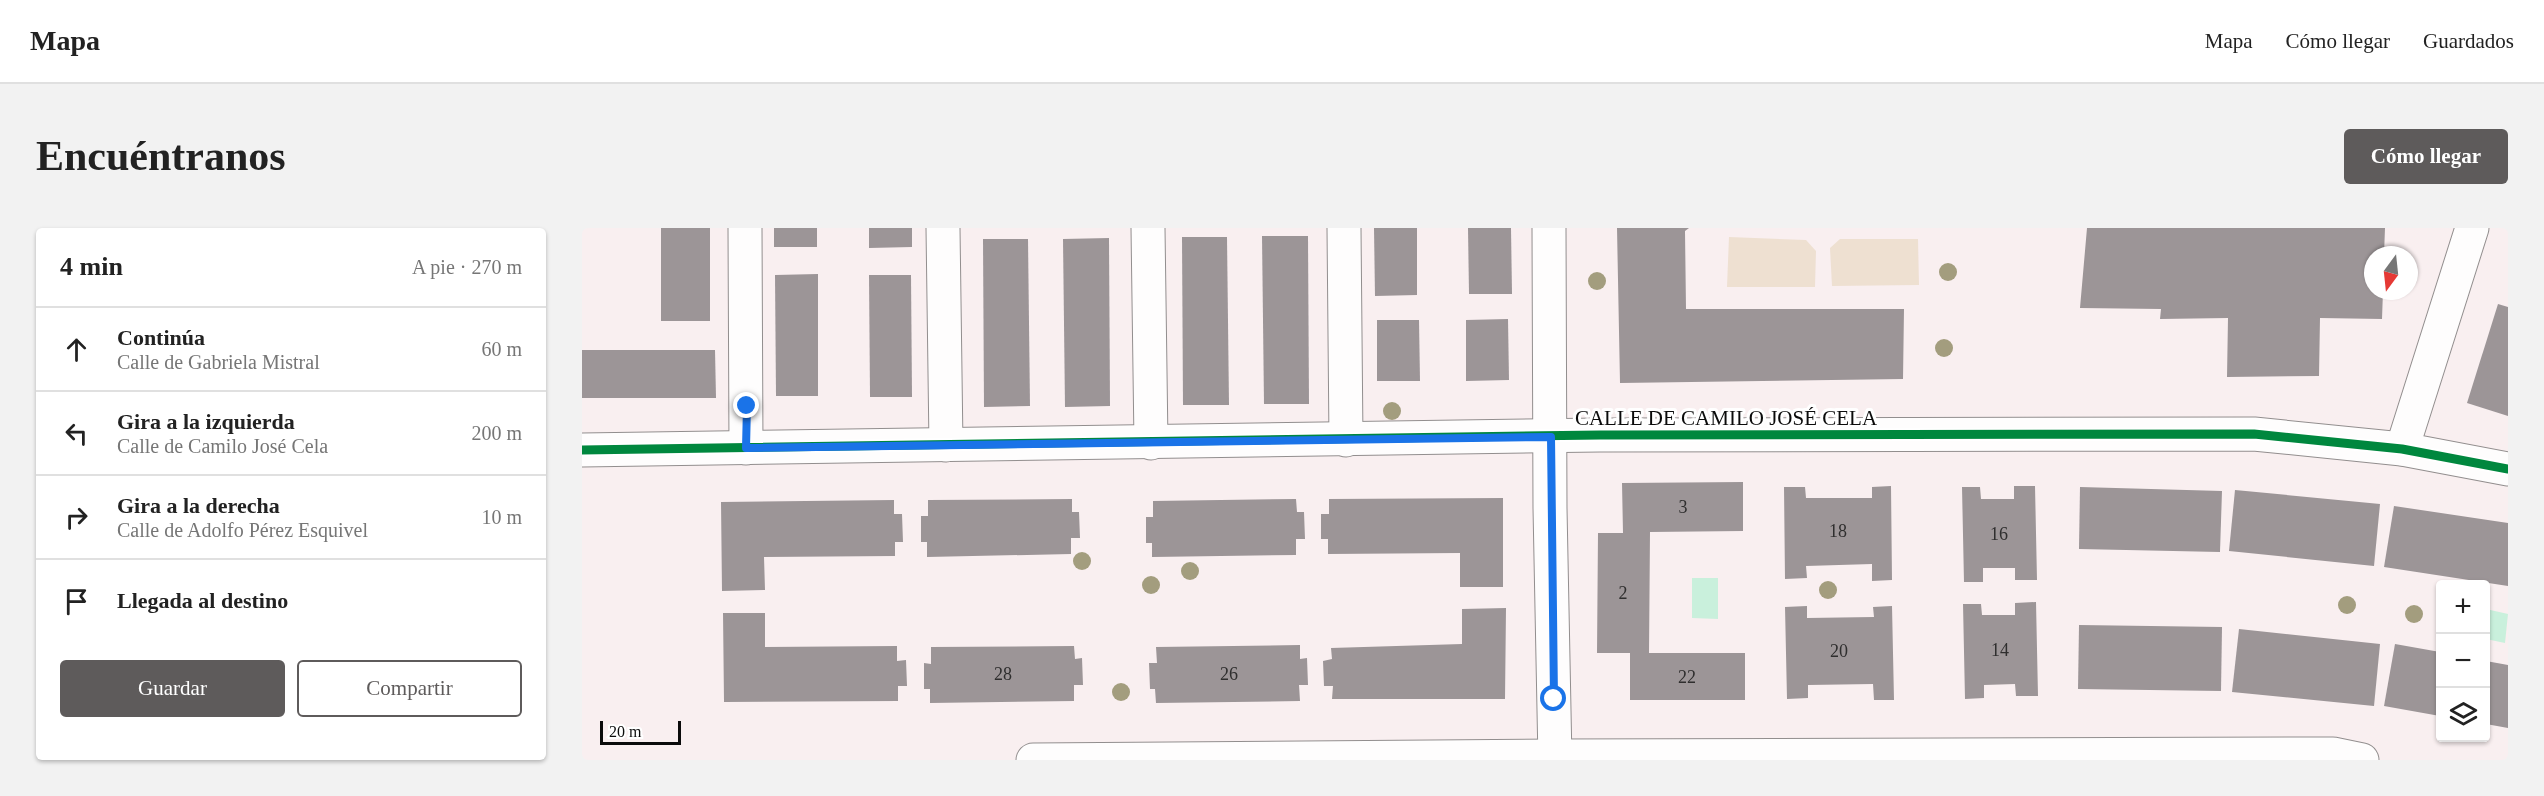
<!DOCTYPE html>
<html lang="es">
<meta charset="utf-8">
<style>
:root{--surface:#fff;--page:#f2f2f2;--text:#222;--muted:#767676;--line:#e0e0e0;--accent:#5e5b5b}
body{margin:0;font-family:"Times New Roman",serif;background:var(--page);color:var(--text)}
.controls{position:absolute;right:18px;bottom:18px;display:grid;overflow:hidden;border-radius:6px;box-shadow:0 2px 4px #0004}
.controls button{width:54px;height:54px;display:grid;place-items:center;padding:0;border:0;border-bottom:2px solid var(--line);background:var(--surface);color:var(--text);font:30px sans-serif}
.compass{position:absolute;left:1782px;top:18px;width:54px;height:54px;border-radius:50%;background:var(--surface);box-shadow:0 2px 4px #0004;rotate:195deg}
.scale{position:absolute;left:18px;bottom:15px;width:81px;box-sizing:border-box;padding-left:6px;border:3px solid #0b0b0b;border-top:0;font-size:16px;line-height:21px;white-space:nowrap;color:#0b0b0b;-webkit-text-stroke:4px #fff;paint-order:stroke}
.stop{position:absolute;width:18px;height:18px;margin:-14px;border:4px solid #1a73e8;border-radius:50%;background:#fff}
.stop.end{background:#1a73e8;border-color:#fff;box-shadow:0 2px 6px #0008}
.list{margin:0;padding:0;list-style:none}
h2{display:flex;justify-content:space-between;align-items:center;height:78px;margin:0;padding:0 24px;font-size:26px}
h2 small{font-size:20px;font-weight:400;color:var(--muted)}
.list li{display:grid;grid-template-columns:39px 1fr auto;gap:18px;align-items:center;box-sizing:border-box;height:84px;padding:0 24px;border-top:2px solid var(--line)}
.list b{display:block;font-size:22px;white-space:nowrap}
.list p{margin:0;font-size:20px;white-space:nowrap;color:var(--muted)}
.list em{font-size:20px;font-style:normal;color:var(--muted)}
.actions{display:flex;gap:12px;padding:18px 24px}
.actions a{flex:1;padding:14px 0;border:2px solid var(--accent);border-radius:6px;text-align:center;font-size:21px;color:var(--accent)}
.actions .main{background:var(--accent);color:#fff}
.icon{flex:none;width:33px;height:33px;fill:none;stroke:currentColor;stroke-width:2;stroke-linecap:round;stroke-linejoin:round}
.map{position:relative;flex:none;width:1926px;height:532px;overflow:hidden;border-radius:6px}
header{display:flex;align-items:center;gap:36px;box-sizing:border-box;height:84px;padding:0 30px;background:var(--surface);border-bottom:2px solid var(--line)}
header strong{font-size:28px}
nav{display:flex;gap:33px;margin-inline-start:auto;font-size:21px}
.intro{display:flex;align-items:center;justify-content:space-between;box-sizing:border-box;height:144px;padding:0 36px}
h1{margin:0;font-size:42px}
.button{padding:15px 27px;border-radius:6px;background:var(--accent);color:#fff;font-size:21px;font-weight:700}
main{display:flex;gap:36px;padding:0 36px}
aside{flex:1;background:var(--surface);border-radius:6px;box-shadow:0 2px 4px #0004}
.map>svg:first-child{display:block}
</style>
<header>
<strong>Mapa</strong>
<nav><a>Mapa</a><a>Cómo llegar</a><a>Guardados</a></nav>
</header>
<div class="intro"><h1>Encuéntranos</h1><a class="button">Cómo llegar</a></div>
<main>
<aside>
<h2>4 min<small>A pie · 270 m</small></h2>
<ul class="list">
<li><svg class="icon" aria-label="ahead" viewBox="0 0 24 24"><path d="M12 20V5M6 11l6-6 6 6"/></svg><div><b>Continúa</b><p>Calle de Gabriela Mistral</p></div><em>60 m</em></li>
<li><svg class="icon" aria-label="left" viewBox="0 0 24 24"><path d="M17 20v-9H6M10 6l-5 5 5 5"/></svg><div><b>Gira a la izquierda</b><p>Calle de Camilo José Cela</p></div><em>200 m</em></li>
<li><svg class="icon" aria-label="right" viewBox="0 0 24 24"><path d="M7 20v-9h11M14 6l5 5-5 5"/></svg><div><b>Gira a la derecha</b><p>Calle de Adolfo Pérez Esquivel</p></div><em>10 m</em></li>
<li><svg class="icon" aria-label="arrive" viewBox="0 0 24 24"><path d="M6 21V4h12l-3 4 3 4H6"/></svg><div><b>Llegada al destino</b></div></li>
</ul>
<div class="actions"><a class="main">Guardar</a><a>Compartir</a></div>
</aside>
<div class="map">
<svg width="1926" height="532" viewBox="0 0 1926 532">
<rect width="100%" height="100%" fill="#f9eff0"/>
<g fill="#eee0d1">
<path d="M1147,9L1224,12L1234,23L1233,59H1145Z"/>
<path d="M1258,11H1336L1337,57L1250,58L1248,20Z"/>
</g>
<g fill="#c9f0dc">
<path d="M1110,350H1136V391L1110,390Z"/>
<path d="M1904,381L1926,386L1923,415L1904,411Z"/>
</g>
<g fill="#9c9597">
<rect x="79" y="0" width="49" height="93"/>
<rect x="192" y="0" width="43" height="19"/>
<path d="M287,0H330V19L287,20Z"/>
<path d="M792,0H835V67L793,68Z"/>
<path d="M886,0H929L930,66H887Z"/>
<path d="M1035,0H1107L1103,3L1104,81H1322L1321,151L1038,155Z"/>
<path d="M1505,0H1803L1802,27H1791V63H1801L1800,91L1738,90L1737,148L1645,149L1646,90L1578,91L1579,81L1498,80Z"/>
<path d="M680,8H726L727,176H682Z"/>
<path d="M600,9H645L647,177H601Z"/>
<path d="M527,10L528,178L483,179L481,11Z"/>
<path d="M401,11H446L448,178L402,179Z"/>
<path d="M236,46V168H194L193,47Z"/>
<path d="M287,47H329L330,169H288Z"/>
<path d="M1916,76L1926,79V188L1885,175Z"/>
<path d="M926,91L927,152L884,153V92Z"/>
<path d="M795,92H837L838,153H795Z"/>
<path d="M0,122H133L134,170H0Z"/>
<path d="M1161,254V303L1068,304L1067,425H1163V472H1048V425H1015L1016,305H1041L1040,255Z"/>
<path d="M1309,258L1310,352L1290,353V336L1224,338L1225,350L1203,351L1202,259H1223L1224,270H1290V259Z"/>
<path d="M1432,258H1453L1455,352H1433V340H1401V354H1382L1380,259H1398L1399,271H1432Z"/>
<path d="M1498,259L1640,263L1638,324L1497,321Z"/>
<path d="M1653,262L1798,276L1792,338L1647,323Z"/>
<path d="M921,270V359H878V325L746,326V311H739V286H747V271Z"/>
<path d="M490,271V284H497L498,310H489V326L345,329V314H339V288H346V272Z"/>
<path d="M714,271L715,284H722L723,311H714V327L570,329V315H564V289H571V273Z"/>
<path d="M312,272V286H320L321,314H313V328L182,329L183,362L140,363L139,274Z"/>
<path d="M1812,278L1926,295V358L1802,339Z"/>
<path d="M1454,374L1456,468H1434L1433,456L1402,457V470L1383,471L1381,376H1399L1400,387H1433V375Z"/>
<path d="M1225,378V390L1292,389L1291,379L1310,378L1312,472H1292L1291,456L1226,457V470L1205,471L1203,379Z"/>
<path d="M924,380L923,471H750L751,458H742L741,433L750,431L749,420L880,416V381Z"/>
<path d="M141,385H183V419L315,418V433L324,432L325,458H316V473L142,474Z"/>
<path d="M1497,397L1640,399L1639,463L1496,461Z"/>
<path d="M1657,401L1798,416L1792,478L1650,464Z"/>
<path d="M1813,416L1858,424V488L1802,478Z"/>
<path d="M718,417V431L725,430L726,457H717L718,473L574,475L573,461H568L567,435H575L574,419Z"/>
<path d="M492,418L493,431L500,430L501,457H492V473L348,475V461H342V435L349,436V419Z"/>
<path d="M1904,433L1926,437V500L1904,496Z"/>
</g>
<g fill="none" stroke-linecap="round" stroke-linejoin="round">
<g stroke="#928e8e" stroke-width="35">
<g id="street">
<path d="M163,0L164,220"/>
<path d="M361,0L364,217"/>
<path d="M566,0L569,215"/>
<path d="M762,0L764,212"/>
<path d="M967,0L968,280L973,532"/>
<path d="M1820,221L1890,0"/>
<path d="M0,222L1018,207L1672,206L1820,221L1926,241"/>
<path d="M451,532L973,528L1751,526L1780,532"/>
</g>
</g>
<use href="#street" stroke="#fefdfd" stroke-width="33"/>
<g stroke="#fff" stroke-width="13">
<path id="cycleway" d="M0,222L1018,207L1672,206L1820,221L1926,241"/>
</g>
<use href="#cycleway" stroke="#00873e" stroke-width="9"/>
</g>
<g fill="#a39d7e">
<circle cx="1366" cy="44" r="9"/>
<circle cx="1015" cy="53" r="9"/>
<circle cx="1362" cy="120" r="9"/>
<circle cx="810" cy="183" r="9"/>
<circle cx="500" cy="333" r="9"/>
<circle cx="608" cy="343" r="9"/>
<circle cx="569" cy="357" r="9"/>
<circle cx="1246" cy="362" r="9"/>
<circle cx="1765" cy="377" r="9"/>
<circle cx="1832" cy="386" r="9"/>
<circle cx="539" cy="464" r="9"/>
</g>
<g fill="none" stroke-linecap="round" stroke-linejoin="round">
<path stroke="#1a73e8" stroke-width="8" d="M165,178L164,220L969,209L972,471"/>
</g>
<g text-anchor="middle" stroke-width="6" stroke-linejoin="round" paint-order="stroke">
<g font-size="18" fill="#2f2e2e">
<text x="1101" y="285">3</text>
<text x="1256" y="309">18</text>
<text x="1417" y="312">16</text>
<text x="1041" y="371">2</text>
<text x="1418" y="428">14</text>
<text x="1257" y="429">20</text>
<text x="421" y="452">28</text>
<text x="647" y="452">26</text>
<text x="1105" y="455">22</text>
</g>
<g font-size="21" fill="#0b0b0b" stroke="#fff">
<text x="1144" y="197">CALLE DE CAMILO JOSÉ CELA</text>
</g>
</g>
</svg>
<div class="controls">
<button>+</button>
<button>−</button>
<button><svg class="icon" aria-label="layers" viewBox="0 0 24 24"><path d="M12 4l9 5-9 5-9-5zM3 14l9 5 9-5"/></svg></button>
</div>
<svg class="compass" viewBox="-18 -18 36 36"><path d="M0-13l5 13h-10z" fill="#e53935"/><path d="M0 13l5-13h-10z" fill="#767676"/></svg>
<div class="scale">20 m</div>
<div class="stop" style="left:972px;top:471px"></div>
<div class="stop end" style="left:165px;top:178px"></div>
</div>
</main>
